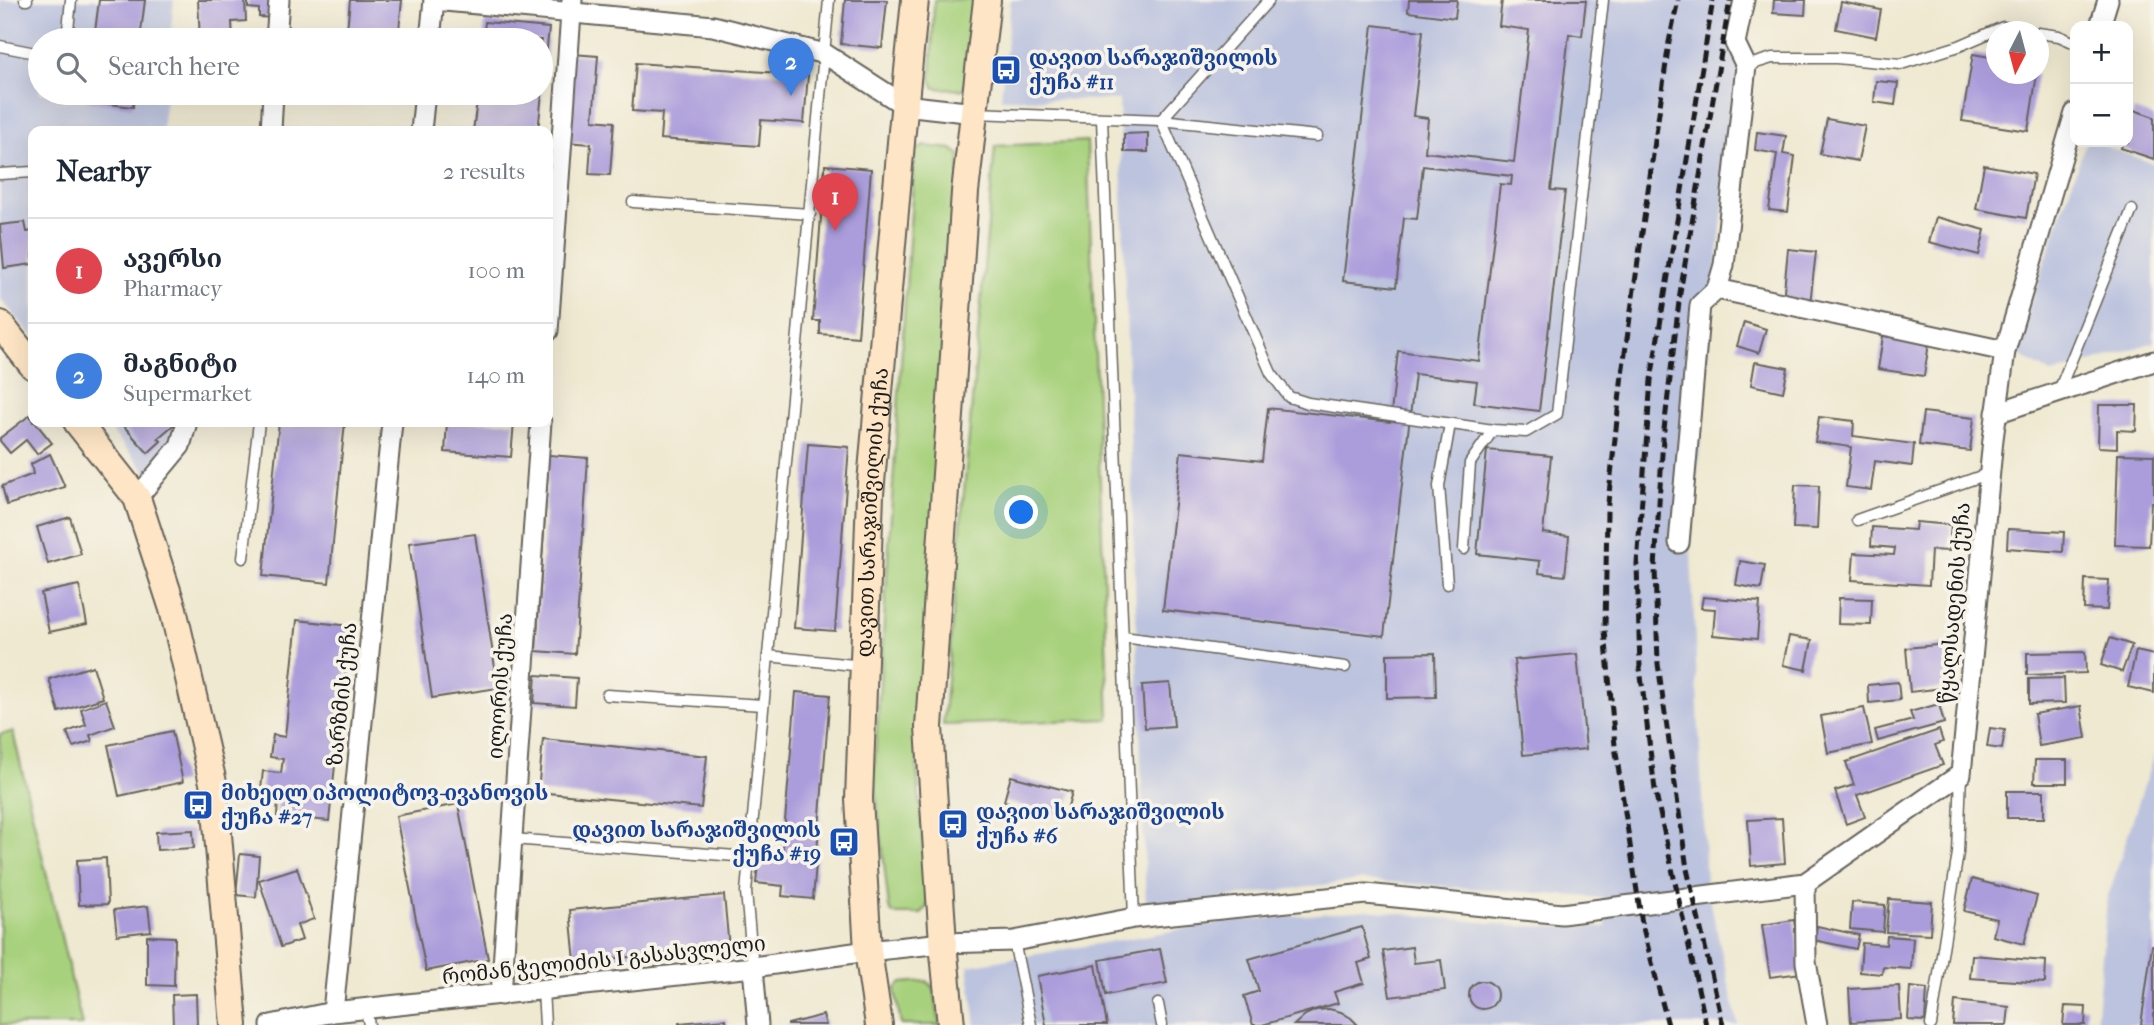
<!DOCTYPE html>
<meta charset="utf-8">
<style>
:root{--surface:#fff;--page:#f2f2f3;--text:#1f2937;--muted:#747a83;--line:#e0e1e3;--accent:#db2777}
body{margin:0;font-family:"IM FELL French Canon","Noto Serif Georgian",serif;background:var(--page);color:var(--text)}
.controls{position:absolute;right:21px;top:21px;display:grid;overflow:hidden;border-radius:14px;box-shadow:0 7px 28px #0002}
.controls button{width:63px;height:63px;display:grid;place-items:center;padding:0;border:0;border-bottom:2px solid var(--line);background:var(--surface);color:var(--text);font:35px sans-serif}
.compass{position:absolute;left:1986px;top:21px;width:63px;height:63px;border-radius:50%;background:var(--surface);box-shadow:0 7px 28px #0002;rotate:186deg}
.you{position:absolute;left:1022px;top:513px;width:24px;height:24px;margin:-18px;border:5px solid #fff;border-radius:50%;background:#1a73e8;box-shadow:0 0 0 10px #1a73e833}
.badge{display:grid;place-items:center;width:46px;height:46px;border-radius:50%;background:var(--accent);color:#fff;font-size:23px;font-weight:700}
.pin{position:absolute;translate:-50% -58px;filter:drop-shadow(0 2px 4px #0008)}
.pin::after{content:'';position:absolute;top:37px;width:24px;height:21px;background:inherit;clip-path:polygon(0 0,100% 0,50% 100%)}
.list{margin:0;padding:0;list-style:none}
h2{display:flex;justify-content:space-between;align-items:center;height:91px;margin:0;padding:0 28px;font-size:30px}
h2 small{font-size:23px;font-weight:400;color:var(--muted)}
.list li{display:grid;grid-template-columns:46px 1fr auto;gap:21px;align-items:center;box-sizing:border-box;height:105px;padding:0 28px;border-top:2px solid var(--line)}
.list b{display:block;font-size:26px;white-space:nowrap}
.list p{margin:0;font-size:23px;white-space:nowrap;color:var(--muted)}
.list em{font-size:23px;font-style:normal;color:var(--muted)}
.icon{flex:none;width:38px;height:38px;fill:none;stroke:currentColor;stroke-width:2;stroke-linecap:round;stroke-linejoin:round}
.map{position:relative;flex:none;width:2154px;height:1025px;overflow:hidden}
.search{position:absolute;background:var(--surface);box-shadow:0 7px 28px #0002;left:28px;top:28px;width:525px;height:77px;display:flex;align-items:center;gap:18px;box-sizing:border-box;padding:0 24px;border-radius:38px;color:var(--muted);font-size:26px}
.panel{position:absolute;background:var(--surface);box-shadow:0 7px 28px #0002;left:28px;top:126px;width:525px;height:301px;border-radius:14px}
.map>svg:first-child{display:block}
</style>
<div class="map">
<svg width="2154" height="1025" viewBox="0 0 2154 1025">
<rect width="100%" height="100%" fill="#f7f3e8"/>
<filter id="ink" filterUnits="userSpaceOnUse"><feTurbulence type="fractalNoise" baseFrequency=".0143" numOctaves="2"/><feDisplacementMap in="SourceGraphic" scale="14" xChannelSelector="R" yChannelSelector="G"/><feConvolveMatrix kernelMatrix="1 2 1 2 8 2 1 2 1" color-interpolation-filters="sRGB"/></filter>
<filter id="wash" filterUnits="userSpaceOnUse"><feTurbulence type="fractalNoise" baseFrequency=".00686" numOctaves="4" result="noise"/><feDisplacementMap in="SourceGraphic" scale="28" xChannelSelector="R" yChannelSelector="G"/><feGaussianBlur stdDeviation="1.57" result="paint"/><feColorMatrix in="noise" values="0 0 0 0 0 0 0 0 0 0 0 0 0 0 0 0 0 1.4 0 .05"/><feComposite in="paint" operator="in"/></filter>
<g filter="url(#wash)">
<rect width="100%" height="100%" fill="#efe9d1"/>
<g fill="#bcc3de">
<path d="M0,0H174L170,40H40V93H166L162,131H33V337L0,298Z"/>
<path d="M1011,0H1747L1713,296L1691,553L1706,883L1738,1025H976L968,966L1226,922L1366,910L1518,926L1606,927L1603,898L1361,880L1146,908L1119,100L1001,99Z"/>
<path d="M2086,142H2093L2154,164V342L2052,374L2014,352Z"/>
<path d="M104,422H184L147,473Z"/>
<path d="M2154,754V1025H2096L2107,900Z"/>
</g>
<g fill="#a8d17d" stroke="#62764c" stroke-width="2">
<path d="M934,0H976L968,81L962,90L935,88L931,80Z"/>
<path d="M1087,141L1109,719L943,725L995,146Z"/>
<path d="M925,146L952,149L960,155L917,769L928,905L921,914H893L889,908L874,773L915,150Z"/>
<path d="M13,732L82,1025H0V734Z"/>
<path d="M927,981L934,988L940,1025H901L895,989L901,983Z"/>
</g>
<g id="blocks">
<g fill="#ab9cdb">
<path d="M99,0H145L140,40H94Z"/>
<path d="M198,0H245L246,21L232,22L233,40H200Z"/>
<path d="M248,0H273V18L259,17V9L248,8Z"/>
<path d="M350,0H402L398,40H346Z"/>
<path d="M845,0H887L882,48L841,44Z"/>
<path d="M1409,0H1457L1455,18L1408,12Z"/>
<path d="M1502,0H1586L1582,36L1569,34L1551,190L1565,191L1539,411L1474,403L1477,381L1415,374L1384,636L1163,610L1181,452L1262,461L1268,408L1390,422L1398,351L1479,361L1500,184L1511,185L1512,176L1423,166L1417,219L1404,218L1396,287L1343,281L1373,25L1423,31L1413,116L1428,118L1425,152L1514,162L1529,30L1499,26Z"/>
<path d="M1774,0H1806L1805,15L1773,13Z"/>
<path d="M1841,2L1881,10L1876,37L1836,29Z"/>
<path d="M485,22L549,28L543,86H541V40H483Z"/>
<path d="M572,54L598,56L593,120L614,122L610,175L589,174L591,144L565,142Z"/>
<path d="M1973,54L1996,58V74H2037L2028,131L1962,121Z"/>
<path d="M636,63L808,75L804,123L761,120L759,146L660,139L662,113L632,111Z"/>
<path d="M1876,81L1898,83L1895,105L1874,102Z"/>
<path d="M88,93H134L133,107L87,101Z"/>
<path d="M478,93H542L538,131H473Z"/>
<path d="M2134,110L2154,117V159L2121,148L2123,142H2128V128Z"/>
<path d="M1827,119L1865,126L1858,161L1820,154Z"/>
<path d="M1757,132L1786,136L1783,154L1795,156L1788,212L1769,210L1777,154L1755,150Z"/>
<path d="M1148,133V152H1124V134Z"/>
<path d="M825,165L871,169L858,337L820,334V321H813Z"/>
<path d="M1984,165L2034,174L2026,218L1976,209Z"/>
<path d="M1936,217L1985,230L1979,255L1929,242Z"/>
<path d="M25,222L27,232L33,231V264L4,268L0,225Z"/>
<path d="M1788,249L1816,252L1810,304L1783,301Z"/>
<path d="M1744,322L1766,329L1759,353L1737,346Z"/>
<path d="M1883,336L1929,343L1924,376L1878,369Z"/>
<path d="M1755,362L1788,368L1783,392L1751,385Z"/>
<path d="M2099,405H2137L2136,431L2117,430V448L2098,447Z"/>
<path d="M1923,412L1974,418L1970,451L1919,445Z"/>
<path d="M30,415L33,422H35L52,443L37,454L26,440L10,453L0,441V438Z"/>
<path d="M1819,417L1854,421L1853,436L1914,444L1912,466L1875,461L1871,490L1846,487L1851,447L1815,442Z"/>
<path d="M120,422H177L158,438L161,441L148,453Z"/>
<path d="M279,422H345L329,583L263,576Z"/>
<path d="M447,422H514L511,457L445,452Z"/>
<path d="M808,444L849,447L835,631L794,628Z"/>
<path d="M1487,450L1551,456L1543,533L1569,536L1565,576L1539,573L1540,561L1477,554Z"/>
<path d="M50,454L65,487L7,505L2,486L33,474L31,464Z"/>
<path d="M2118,454L2154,455V502H2151L2149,546L2115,545Z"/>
<path d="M549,455L588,458L575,654L536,651Z"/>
<path d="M1795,485L1819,486L1817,529L1793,528Z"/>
<path d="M70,517L81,554L48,564L37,527Z"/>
<path d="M1916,522L1951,525L1949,551L1931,550L1929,585L1852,580L1854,553L1894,555L1895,548L1871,546L1872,527L1915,530Z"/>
<path d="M2008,529L2064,532L2063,552L2007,548Z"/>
<path d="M475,534L498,688L432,698L409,543Z"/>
<path d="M1740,561L1765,565L1761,589L1736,585Z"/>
<path d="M2085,579L2109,580L2107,610L2084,609Z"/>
<path d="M79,585L87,624L49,632L41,593Z"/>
<path d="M1703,597L1760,602L1757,639L1713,635L1715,609L1701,608Z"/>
<path d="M1839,598L1872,599L1871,625L1838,624Z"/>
<path d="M297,620L350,626L329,821L277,816L278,800L260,798L263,771L281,773L283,759L270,757L273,735L285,737Z"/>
<path d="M1789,636L1812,640L1806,670L1783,665Z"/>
<path d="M2110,638L2132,645L2122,672L2101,665Z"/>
<path d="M1947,644L1951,687L1910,692L1906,648Z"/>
<path d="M2136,651L2154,655V693L2128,687Z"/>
<path d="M2085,652L2086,673L2027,675V653Z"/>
<path d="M1435,653L1436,697L1387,698V654Z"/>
<path d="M1577,654L1586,749L1523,755L1514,660Z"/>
<path d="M93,666L103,698L59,712L49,679Z"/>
<path d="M536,675L577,678L575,706L534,703Z"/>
<path d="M2064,678L2065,703L2029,704V679Z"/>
<path d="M1898,682L1900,700L1869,703L1868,685Z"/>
<path d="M1170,683L1174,726L1145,728L1142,685Z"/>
<path d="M796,692L830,695L813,899L782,896L783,886L756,883L759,854L782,856Z"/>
<path d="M106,700L115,726L90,735L92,741L73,747L67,732L86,725L81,709Z"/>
<path d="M1939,704L1944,723L1878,741L1875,730L1913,720L1910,712Z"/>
<path d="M2081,706L2086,738L2039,746L2034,714Z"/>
<path d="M1864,708L1872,744L1828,753L1821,716Z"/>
<path d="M1990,728L2005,730L2002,749L1987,747Z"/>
<path d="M1939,730L1943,742L1935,745L1943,765L1857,795L1865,817L1846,824L1835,791L1854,785L1846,762Z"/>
<path d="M172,731L183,782L119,796L108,745Z"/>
<path d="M543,739L707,756L701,808L538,792Z"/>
<path d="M2035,760H2067V783H2034Z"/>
<path d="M1011,776L1072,792L1065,817L1004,801Z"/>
<rect x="2007" y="791" width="37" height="27"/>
<path d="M458,804L488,959L426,971L396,816Z"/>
<path d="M1782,818L1785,863L1751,866L1748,820Z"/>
<path d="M193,830L194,848L157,850L156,832Z"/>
<path d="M240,854L259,856L256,897L236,895Z"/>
<path d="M106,858L108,904L79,905L77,860Z"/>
<path d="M297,868L314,919L297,925L302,940L281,947L259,880Z"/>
<path d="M1972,879L2037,896L2024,944L1993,936L1997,919L1964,911Z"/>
<path d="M724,895L729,948L575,962L570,910Z"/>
<path d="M1889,899L1932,902L1930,934L1886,932Z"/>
<path d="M1852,902L1885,905L1883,932L1850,929Z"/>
<path d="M148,906L151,931L117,935L114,910Z"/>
<path d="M1794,920L1802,973L1770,977L1762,925Z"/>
<path d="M1817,926L1859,935L1856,949L1814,940Z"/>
<path d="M1362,927L1371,959L1358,963L1364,983L1334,992L1338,1003L1262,1025H1253L1244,996L1259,991L1249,959Z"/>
<path d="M147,936L175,937L174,986L147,985Z"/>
<path d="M1887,936L1913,938L1911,969L1883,967L1882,974L1860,972L1862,943L1886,945Z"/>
<path d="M2152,945H2154V1025H2141Z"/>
<path d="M1412,947L1414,963L1441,960L1445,990L1390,997L1383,951Z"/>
<path d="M1160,949L1167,983L1106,995L1100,960Z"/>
<path d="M1972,955L2046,961L2045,983L1970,978Z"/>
<path d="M1096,965L1107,1025H1046L1037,976Z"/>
<circle cx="1483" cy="995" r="14"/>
<path d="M1899,986L1901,1019L1851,1022L1849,989Z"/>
<path d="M1910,987L1927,989L1925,1021L1908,1020Z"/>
<path d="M196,994L197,1025H173L172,995Z"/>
<path d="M1955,1001L2009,1007L2007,1025H1953Z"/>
<path d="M2065,1006L2086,1007L2085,1025H2063Z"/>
<path d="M1329,1009L1341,1012L1351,1018L1358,1025H1294L1305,1015L1316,1010Z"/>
<path d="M823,1015L826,1025H788V1024Z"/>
<path d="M726,1019L727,1025H679V1023Z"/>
</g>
</g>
</g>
<g filter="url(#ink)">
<use href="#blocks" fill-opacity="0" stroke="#66645b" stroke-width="2"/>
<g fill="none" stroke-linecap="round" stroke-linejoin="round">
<g stroke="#66645b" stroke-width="13">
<g id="lane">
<path d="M25,0H27"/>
<path d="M1269,0L1161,120L1271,373L1289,397L1308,403L1493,430L1526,432L1557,414L1603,0"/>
<path d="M2038,33L2059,36L2075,43"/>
<path d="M67,40L71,0"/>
<path d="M0,46L40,54"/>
<path d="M1746,66L1772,58H1836L1901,64L1959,46L2003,27L2032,32"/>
<path d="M975,113L1161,120L1317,136"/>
<path d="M1102,119L1134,918"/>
<path d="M0,174L33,172"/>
<path d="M633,202L810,214"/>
<path d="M2058,393L2132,210"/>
<path d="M1857,520L1990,473"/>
<path d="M1464,549L1470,463L1493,430"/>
<path d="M243,558L259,422"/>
<path d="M1447,584L1439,486L1450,424"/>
<path d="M1123,637L1345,667"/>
<path d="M768,656L863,666"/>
<path d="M607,695L763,705"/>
<path d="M512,839L749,857"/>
<path d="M1014,941L1031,1025"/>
<path d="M753,967L746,892L829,0"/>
<path d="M543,990L545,1025"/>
<path d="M1158,1004L1162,1025"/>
<path d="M366,1009L369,1025"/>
<path d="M1931,1025L1958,853L1961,774"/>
</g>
</g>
<g stroke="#66645b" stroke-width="23">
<g id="street">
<path d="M434,0L713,26L825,54L904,105L975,113"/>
<path d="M2100,26L2108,0"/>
<path d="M276,40L279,0"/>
<path d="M430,40L434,0"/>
<path d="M271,131L273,93"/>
<path d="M421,131L425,93"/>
<path d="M1717,289L2005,351"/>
<path d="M548,331L572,0"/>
<path d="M1996,413L2154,361"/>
<path d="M137,498L180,446L187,422"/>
<path d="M1679,543L1700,305L1717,289L1724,265L1746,66L1735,43L1744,0"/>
<path d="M1805,883L1806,962L1817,1025"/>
<path d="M753,967L758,1025"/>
<path d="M501,995L541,422"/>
<path d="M333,1012L392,422"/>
<path d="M271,1025L333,1012L753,967L868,951L943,943L1014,941L1134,918L1366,894L1562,914L1805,883L1961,774L1993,439L2005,351L2075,113"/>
</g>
</g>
<g stroke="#66645b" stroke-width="30">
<g id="secondary">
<path d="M0,324L33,366"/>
<path d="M77,422L137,498L173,609L214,787L234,1025"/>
<path id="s1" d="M879,1025L868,951L859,799L870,494L902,131L915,0"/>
<path d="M951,1025L943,943L929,727L965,192L987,0"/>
</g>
</g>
<use href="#lane" stroke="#fff" stroke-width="10"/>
<use href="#street" stroke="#fff" stroke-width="19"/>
<use href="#secondary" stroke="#fee5c5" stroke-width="26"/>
<g stroke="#1c1c1c" stroke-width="5" stroke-dasharray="10 5" stroke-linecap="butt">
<path d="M1668,1025L1642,924L1615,746L1605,630L1607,512L1622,374L1669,42L1678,0"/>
<path d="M1706,1025L1655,790L1640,668L1637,564L1651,380L1713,0"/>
<path d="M1723,1025L1687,869L1658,664L1655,568L1663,438L1680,293L1730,0"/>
</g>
</g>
</g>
<defs>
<g id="bus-square" transform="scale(1.575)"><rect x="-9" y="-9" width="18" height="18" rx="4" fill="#1a4fb4" stroke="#f7f3e8"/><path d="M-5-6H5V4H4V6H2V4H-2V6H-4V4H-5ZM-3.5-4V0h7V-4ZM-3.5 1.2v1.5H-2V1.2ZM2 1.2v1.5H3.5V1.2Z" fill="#fff"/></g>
</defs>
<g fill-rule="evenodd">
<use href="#bus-square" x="1006" y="70"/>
<use href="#bus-square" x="198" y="805"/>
<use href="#bus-square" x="953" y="824"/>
<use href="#bus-square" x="844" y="842"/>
</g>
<g text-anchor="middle" stroke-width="7" stroke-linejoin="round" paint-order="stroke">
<g font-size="21" font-weight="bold" fill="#164399" stroke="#f7f3e8" text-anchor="start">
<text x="1029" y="65">დავით სარაჯიშვილის<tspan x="1029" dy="24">ქუჩა #11</tspan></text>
<text x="221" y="800">მიხეილ იპოლიტოვ-ივანოვის<tspan x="221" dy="24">ქუჩა #27</tspan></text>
<text x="976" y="819">დავით სარაჯიშვილის<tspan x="976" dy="24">ქუჩა #6</tspan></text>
<text x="821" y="837" text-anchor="end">დავით სარაჯიშვილის<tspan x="821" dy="24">ქუჩა #19</tspan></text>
</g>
<g font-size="21" fill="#1c1c1c" stroke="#f7f3e8">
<text dy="7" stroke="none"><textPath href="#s1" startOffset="514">დავით სარაჯიშვილის ქუჩა</textPath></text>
<text transform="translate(1954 603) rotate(-85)" y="7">წყალსადენის ქუჩა</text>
<text transform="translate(500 686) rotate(-86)" y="7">ილორის ქუჩა</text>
<text transform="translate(342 694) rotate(-84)" y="7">ზარზმის ქუჩა</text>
<text transform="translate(604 960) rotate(-6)" y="7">რომან ჭელიძის I გასასვლელი</text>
</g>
</g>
</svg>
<div class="controls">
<button>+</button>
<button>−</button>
</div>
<svg class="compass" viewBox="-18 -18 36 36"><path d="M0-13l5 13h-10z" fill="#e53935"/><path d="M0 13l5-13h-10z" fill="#747a83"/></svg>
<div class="you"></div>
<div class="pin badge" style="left:835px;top:231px;background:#e0444e">1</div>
<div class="pin badge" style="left:791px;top:96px;background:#3f7fe0">2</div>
<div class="search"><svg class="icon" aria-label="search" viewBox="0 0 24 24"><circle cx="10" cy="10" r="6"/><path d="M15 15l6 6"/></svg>Search here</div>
<section class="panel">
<h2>Nearby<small>2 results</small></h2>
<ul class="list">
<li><span class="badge" style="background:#e0444e">1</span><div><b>ავერსი</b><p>Pharmacy</p></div><em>100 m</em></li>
<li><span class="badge" style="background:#3f7fe0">2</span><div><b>მაგნიტი</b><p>Supermarket</p></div><em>140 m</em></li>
</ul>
</section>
</div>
